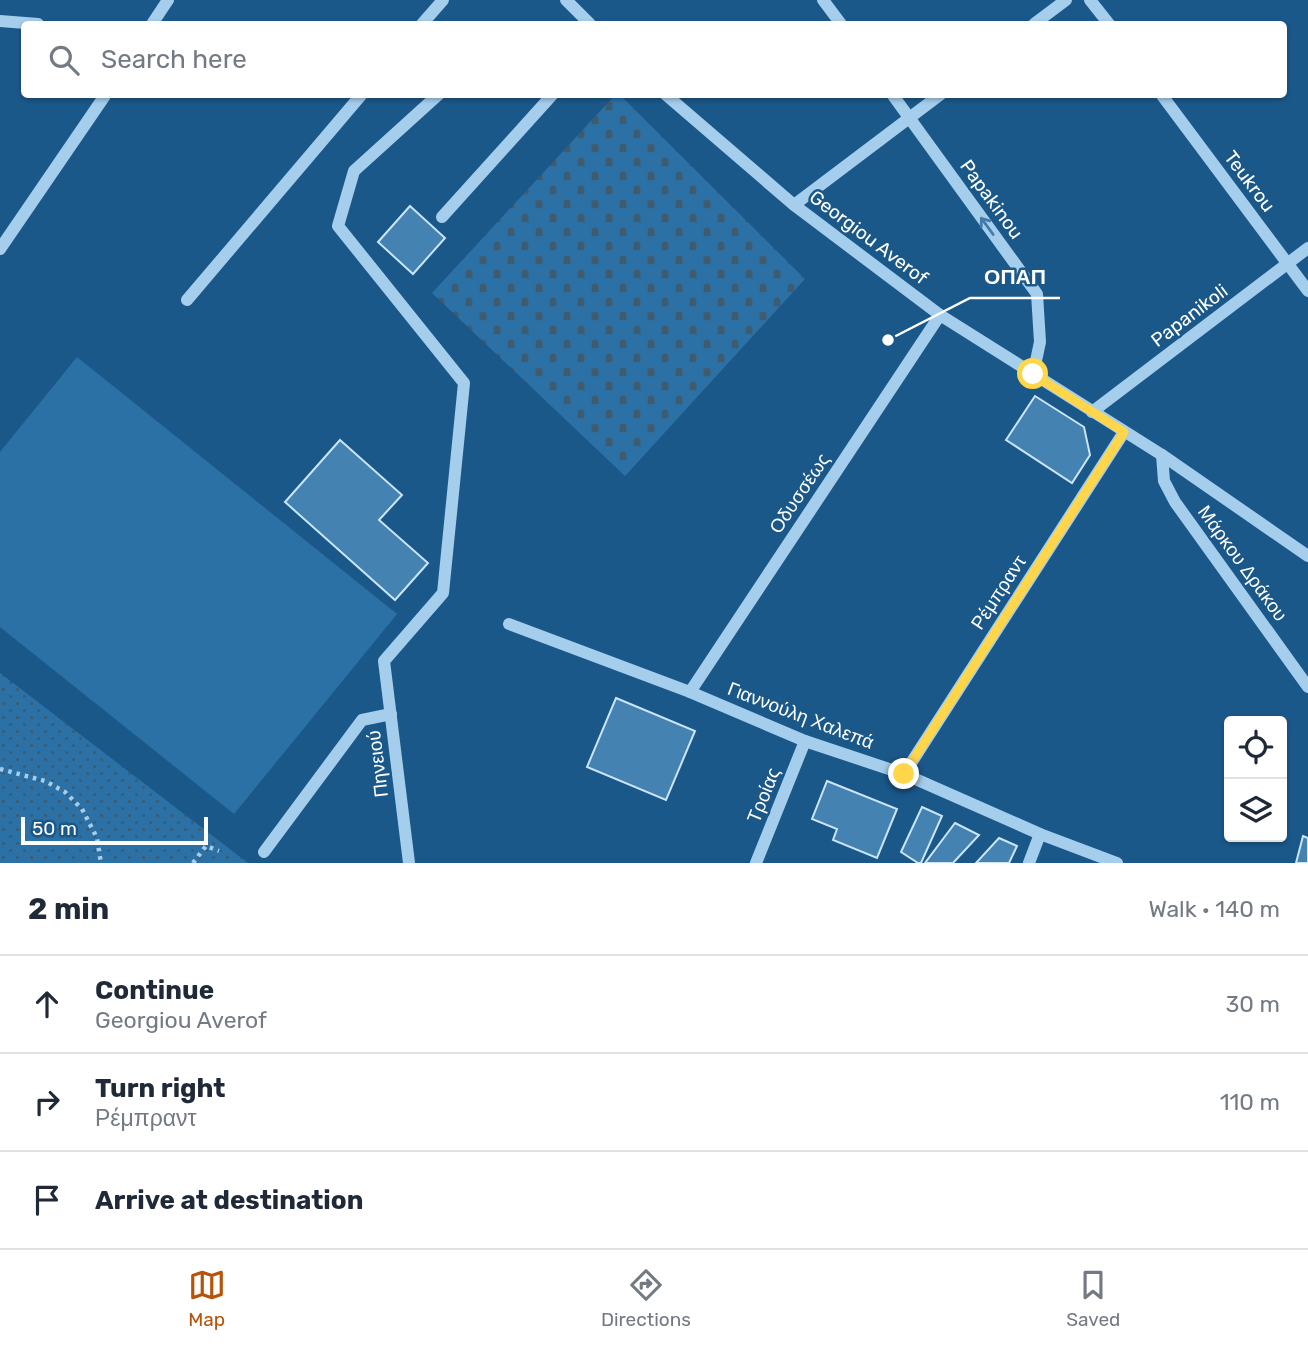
<!DOCTYPE html>
<meta charset="utf-8">
<style>
:root{--surface:#fff;--page:#f2f2f3;--text:#1f2937;--muted:#747a83;--line:#e0e1e3;--accent:#b45309}
body{margin:0;font-family:Rubik,sans-serif;background:var(--page);color:var(--text)}
.controls{position:absolute;right:21px;bottom:21px;display:grid;overflow:hidden;border-radius:7px;box-shadow:0 2px 5px #0004}
.controls button{width:63px;height:63px;display:grid;place-items:center;padding:0;border:0;border-bottom:2px solid var(--line);background:var(--surface);color:var(--text);font:35px sans-serif}
.scale{position:absolute;left:21px;bottom:18px;width:187px;box-sizing:border-box;padding-left:7px;border:4px solid #fff;border-top:0;font-size:19px;line-height:24px;white-space:nowrap;color:#fff;-webkit-text-stroke:5px #1b588a;paint-order:stroke}
.stop{position:absolute;width:21px;height:21px;margin:-16px;border:5px solid #ffd54a;border-radius:50%;background:#fff}
.stop.end{background:#ffd54a;border-color:#fff;box-shadow:0 2px 7px #0008}
.list{margin:0;padding:0;list-style:none}
h2{display:flex;justify-content:space-between;align-items:center;height:91px;margin:0;padding:0 28px;font-size:30px}
h2 small{font-size:23px;font-weight:400;color:var(--muted)}
.list li{display:grid;grid-template-columns:46px 1fr auto;gap:21px;align-items:center;box-sizing:border-box;height:98px;padding:0 28px;border-top:2px solid var(--line)}
.list b{display:block;font-size:26px;white-space:nowrap}
.list p{margin:0;font-size:23px;white-space:nowrap;color:var(--muted)}
.list em{font-size:23px;font-style:normal;color:var(--muted)}
.icon{flex:none;width:38px;height:38px;fill:none;stroke:currentColor;stroke-width:2;stroke-linecap:round;stroke-linejoin:round}
.map{position:relative;flex:none;width:1308px;height:863px;overflow:hidden}
.search{position:absolute;background:var(--surface);box-shadow:0 2px 5px #0004;left:21px;right:21px;top:21px;height:77px;display:flex;align-items:center;gap:18px;box-sizing:border-box;padding:0 24px;border-radius:7px;color:var(--muted);font-size:26px}
.sheet{height:385px;background:var(--surface)}
nav{display:flex;justify-content:space-around;align-items:center;box-sizing:border-box;height:98px;border-top:2px solid var(--line);background:var(--surface);font-size:19px;color:var(--muted)}
nav a{display:grid;justify-items:center;gap:4px}
nav .on{color:var(--accent)}
.map>svg:first-child{display:block}
</style>
<div class="map">
<svg width="1308" height="863" viewBox="0 0 1308 863">
<defs>
<pattern id="cemetery-stones" width="16" height="16" patternUnits="userSpaceOnUse" patternTransform="scale(1.75)"><rect width="16" height="16" fill="#2b71a6"/><path d="M2 7V4a2 2 0 0 1 4 0v3zM10 15v-3a2 2 0 0 1 4 0v3z" fill="#3f5b70"/></pattern>
<pattern id="park-dots" width="8" height="8" patternUnits="userSpaceOnUse" patternTransform="scale(1.75)"><rect width="8" height="8" fill="#2b71a6"/><path d="M2 2h.1M6 6h.1" fill="none" stroke="#3f5b70" stroke-width="1.8" stroke-linecap="round"/></pattern>
</defs>
<rect width="100%" height="100%" fill="#1b588a"/>
<path fill="#2b71a6" d="M77,357L397,614L234,814L0,627V452Z"/>
<path fill="url(#cemetery-stones)" d="M615,95H620L805,279L625,476L432,293Z"/>
<path fill="url(#park-dots)" d="M0,673L248,863H0Z"/>
<g fill="#4482b2" stroke="#cae5f9" stroke-width="2">
<path d="M410,206L445,238L413,274L378,242Z"/>
<path d="M1035,396L1084,427L1090,455L1072,483L1006,440Z"/>
<path d="M340,440L402,495L379,520L428,563L395,600L285,502Z"/>
<path d="M616,698L695,731L666,800L587,767Z"/>
<path d="M827,781L897,809L877,858L833,840L837,829L812,819Z"/>
<path d="M922,807L942,816L921,863H918L901,852Z"/>
<path d="M955,823L979,835L953,863H925Z"/>
<path d="M1303,836L1308,838V863H1296Z"/>
<path d="M999,838L1017,846L1009,863H976Z"/>
</g>
<g fill="none" stroke-linecap="round" stroke-linejoin="round">
<g stroke="#a5ceed" stroke-width="4.5" stroke-dasharray="3.5 5" stroke-linecap="butt">
<path d="M0,769L45,781L65,792L82,809L97,838L101,863"/>
<path d="M193,863L206,846L219,851"/>
</g>
<g stroke="#a5ceed" stroke-width="12">
<path d="M566,0L590,24"/>
<path d="M823,0L841,24"/>
<path d="M1090,0L1109,24"/>
<path d="M0,21L38,24"/>
<path d="M152,24L168,0"/>
<path d="M422,24L443,0"/>
<path d="M1034,24L1066,0"/>
<path d="M665,94L794,205L940,315L1162,455L1308,556"/>
<path d="M892,94L1037,294L1040,342L1033,375"/>
<path d="M1161,94L1308,291"/>
<path d="M794,205L941,94"/>
<path d="M442,217L553,94"/>
<path d="M0,249L106,94"/>
<path d="M187,300L362,94"/>
<path d="M1092,412L1308,248"/>
<path d="M1162,455L1164,481L1175,502L1308,687"/>
<path d="M509,624L690,692L805,741L904,774L1040,834L1117,863"/>
<path d="M690,692L940,315"/>
<path d="M904,774L1124,432"/>
<path d="M264,852L362,720L391,714"/>
<path d="M409,863L384,661L443,593L464,383L338,226L354,171L439,94"/>
<path d="M756,863L805,741"/>
<path d="M1029,863L1040,834"/>
</g>
</g>
<defs><path id="oneway-shaft" d="M-6 0H5M1.5-3L5.5 0L1.5 3" fill="none" stroke-width="1.6" stroke-linecap="round" stroke-linejoin="round" transform="scale(1.75)"/></defs>
<use stroke="#447ba8" href="#oneway-shaft" transform="translate(987 226) rotate(-126)"/>
<g fill="none" stroke-linecap="round" stroke-linejoin="round">
<path stroke="#ffd54a" stroke-width="9" d="M904,774L1124,432L1033,374"/>
</g>
<g text-anchor="middle" stroke-width="5" stroke-linejoin="round" paint-order="stroke">
<g font-size="19" fill="#fff" stroke="#1b588a">
<text transform="translate(1250 181) rotate(53)" y="7">Teukrou</text>
<text transform="translate(992 199) rotate(54)" y="7">Papakinou</text>
<text transform="translate(869 237) rotate(37)" y="7">Georgiou Averof</text>
<text transform="translate(1189 315) rotate(-37)" y="7">Papanikoli</text>
<text transform="translate(799 493) rotate(-56)" y="7">Οδυσσέως</text>
<text transform="translate(1243 563) rotate(54)" y="7">Μάρκου Δράκου</text>
<text transform="translate(998 592) rotate(-57)" y="7">Ρέμπραντ</text>
<text transform="translate(801 715) rotate(21)" y="7">Γιαννούλη Χαλεπά</text>
<text transform="translate(377 764) rotate(-97)" y="7">Πηνειού</text>
<text transform="translate(763 795) rotate(-68)" y="7">Τροίας</text>
</g>
</g>
<path fill="none" stroke="#fff" stroke-width="2.5" d="M888 340L970 298H1060"/>
<circle fill="#fff" stroke="#1b588a" stroke-width="2.5" cx="888" cy="340" r="7"/>
<g font-size="21" text-anchor="middle" font-weight="bold" fill="#fff" stroke="#1b588a" stroke-width="5" stroke-linejoin="round" paint-order="stroke">
<text x="1015" y="284">ΟΠΑΠ</text>
</g>
</svg>
<div class="controls">
<button><svg class="icon" aria-label="locate" viewBox="0 0 24 24"><circle cx="12" cy="12" r="6"/><path d="M12 2v4M12 18v4M2 12h4M18 12h4"/></svg></button>
<button><svg class="icon" aria-label="layers" viewBox="0 0 24 24"><path d="M12 4l9 5-9 5-9-5zM3 14l9 5 9-5"/></svg></button>
</div>
<div class="scale">50 m</div>
<div class="stop" style="left:1033px;top:374px"></div>
<div class="stop end" style="left:904px;top:774px"></div>
<div class="search"><svg class="icon" aria-label="search" viewBox="0 0 24 24"><circle cx="10" cy="10" r="6"/><path d="M15 15l6 6"/></svg>Search here</div>
</div>
<section class="sheet">
<h2>2 min<small>Walk · 140 m</small></h2>
<ul class="list">
<li><svg class="icon" aria-label="ahead" viewBox="0 0 24 24"><path d="M12 20V5M6 11l6-6 6 6"/></svg><div><b>Continue</b><p>Georgiou Averof</p></div><em>30 m</em></li>
<li><svg class="icon" aria-label="right" viewBox="0 0 24 24"><path d="M7 20v-9h11M14 6l5 5-5 5"/></svg><div><b>Turn right</b><p>Ρέμπραντ</p></div><em>110 m</em></li>
<li><svg class="icon" aria-label="arrive" viewBox="0 0 24 24"><path d="M6 21V4h12l-3 4 3 4H6"/></svg><div><b>Arrive at destination</b></div></li>
</ul>
</section>
<nav>
<a class="on"><svg class="icon" aria-label="map" viewBox="0 0 24 24"><path d="M3 6l6-2 6 2 6-2v14l-6 2-6-2-6 2zM9 4v14M15 6v14"/></svg>Map</a>
<a><svg class="icon" aria-label="directions" viewBox="0 0 24 24"><path d="M12 3l9 9-9 9-9-9zM9 14v-3h6M13 9l2 2-2 2"/></svg>Directions</a>
<a><svg class="icon" aria-label="saved" viewBox="0 0 24 24"><path d="M7 4h10v16l-5-4-5 4z"/></svg>Saved</a>
</nav>
